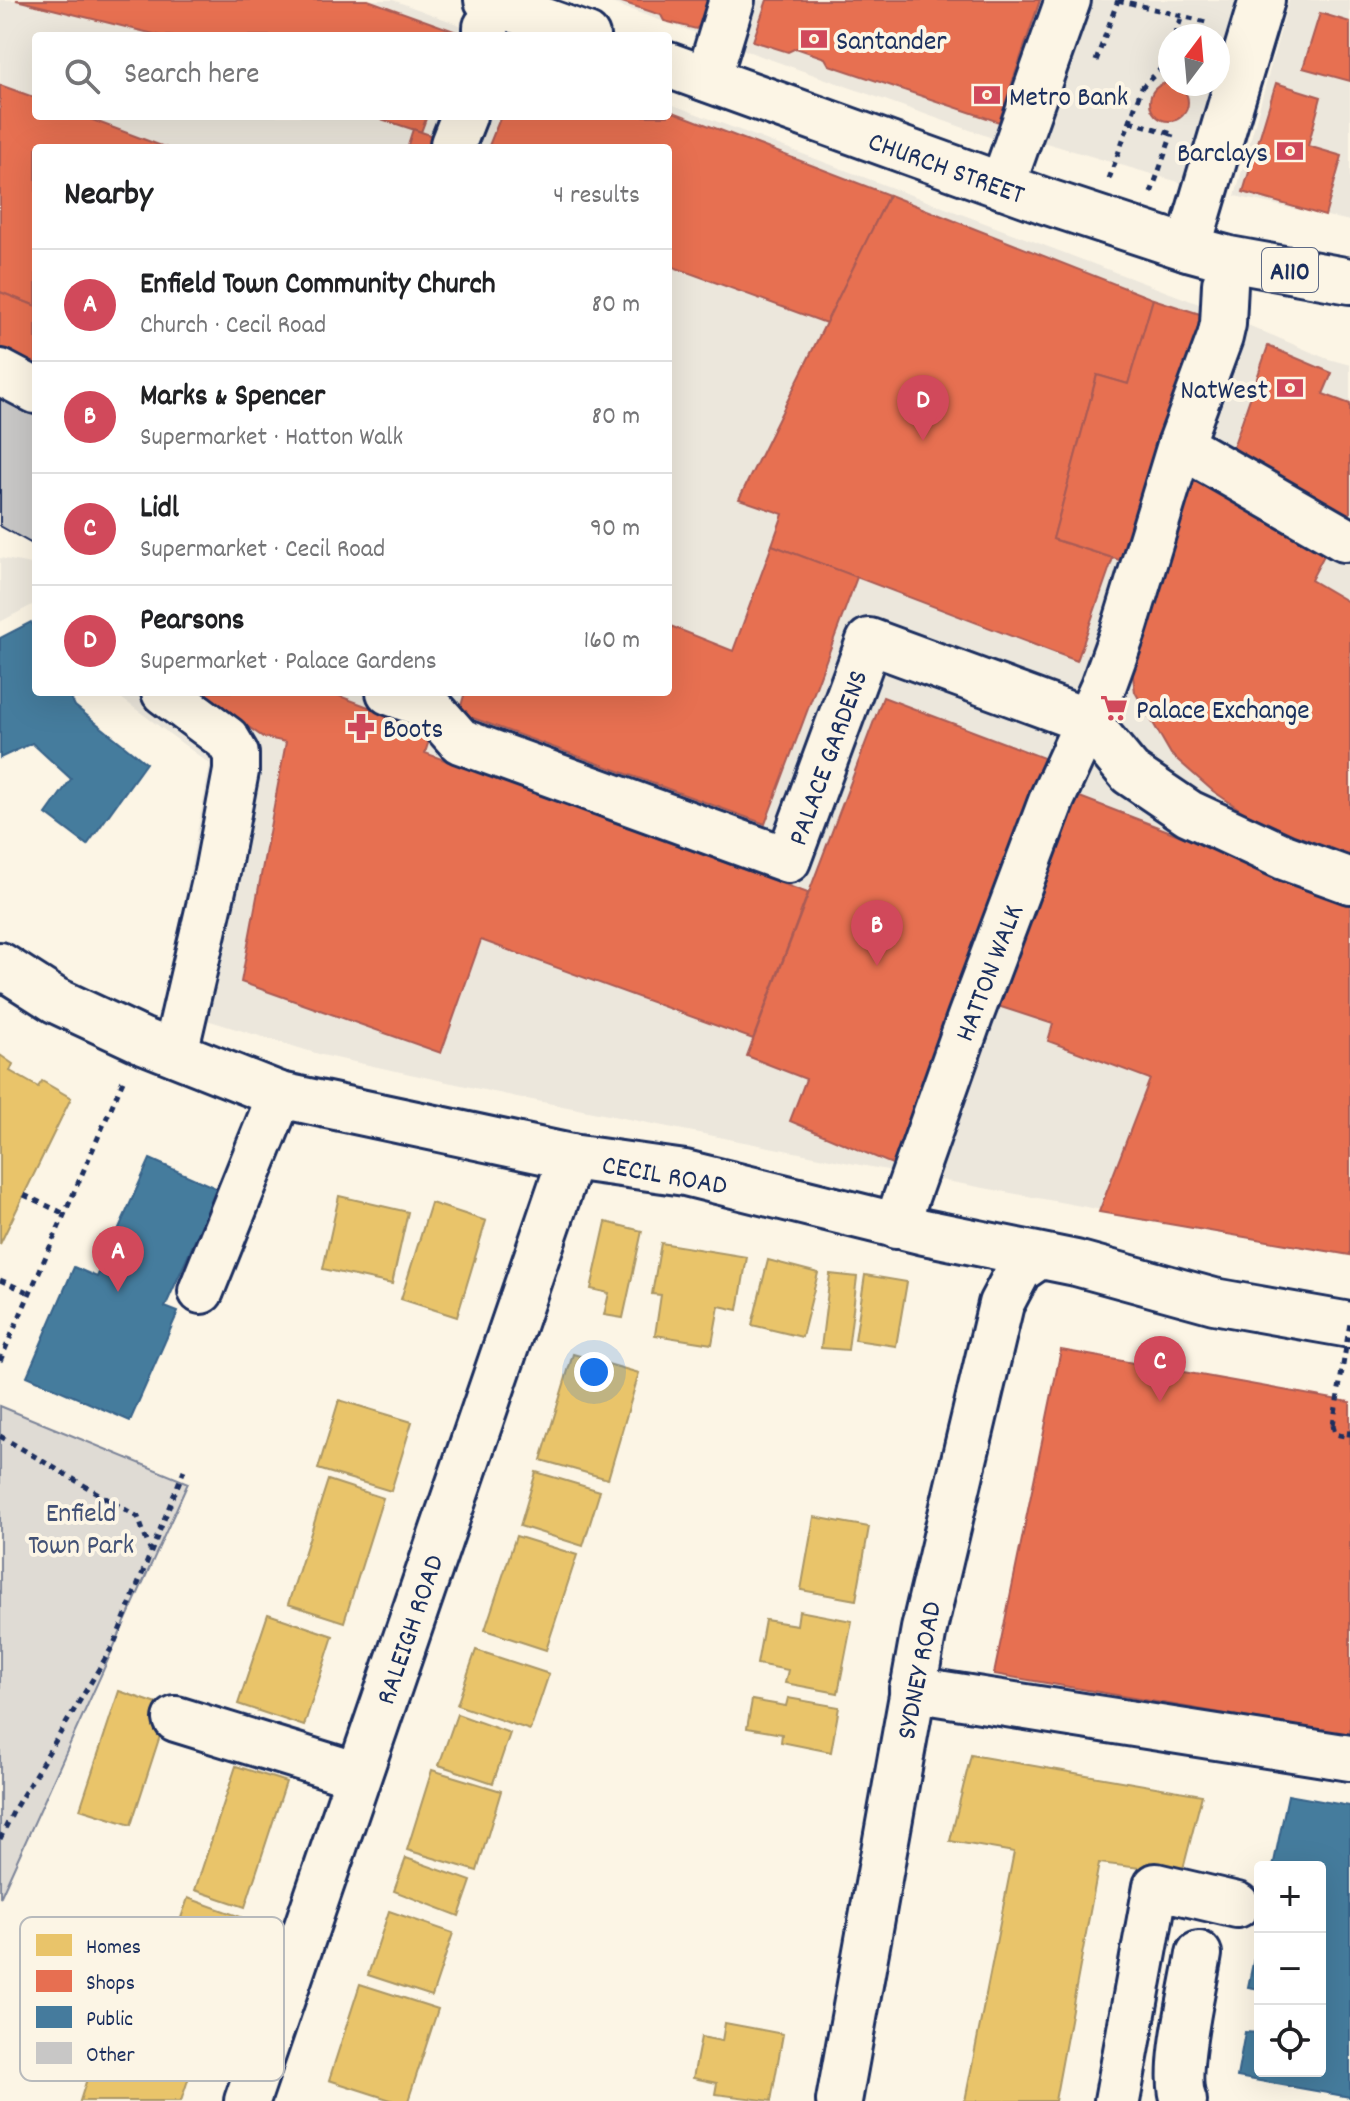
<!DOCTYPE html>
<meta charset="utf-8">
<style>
:root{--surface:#fff;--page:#f6f6f6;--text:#202124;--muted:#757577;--line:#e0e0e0;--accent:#d1495b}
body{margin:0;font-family:Dekko,sans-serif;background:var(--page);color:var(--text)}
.controls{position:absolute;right:24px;bottom:24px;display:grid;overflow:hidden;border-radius:8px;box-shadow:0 8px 32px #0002}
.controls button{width:72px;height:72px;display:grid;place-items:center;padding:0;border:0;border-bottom:2px solid var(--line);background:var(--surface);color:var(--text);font:40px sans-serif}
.compass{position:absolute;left:1158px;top:24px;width:72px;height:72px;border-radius:50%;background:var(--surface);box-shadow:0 8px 32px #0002;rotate:16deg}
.you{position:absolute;left:594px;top:1372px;width:28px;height:28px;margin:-20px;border:6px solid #fff;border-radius:50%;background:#1a73e8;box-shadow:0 0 0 12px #1a73e833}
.badge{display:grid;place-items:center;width:52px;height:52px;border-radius:50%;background:var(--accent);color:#fff;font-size:26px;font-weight:700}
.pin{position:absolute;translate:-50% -66px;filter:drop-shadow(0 2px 4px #0008)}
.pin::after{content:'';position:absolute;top:42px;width:28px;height:24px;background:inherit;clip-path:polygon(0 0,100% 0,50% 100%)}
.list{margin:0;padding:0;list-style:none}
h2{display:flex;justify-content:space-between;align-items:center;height:104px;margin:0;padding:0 32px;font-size:34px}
h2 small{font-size:26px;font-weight:400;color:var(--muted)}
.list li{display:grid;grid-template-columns:52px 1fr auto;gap:24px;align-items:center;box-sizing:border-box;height:112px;padding:0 32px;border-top:2px solid var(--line)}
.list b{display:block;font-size:30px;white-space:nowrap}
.list p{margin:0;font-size:26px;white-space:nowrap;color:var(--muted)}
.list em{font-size:26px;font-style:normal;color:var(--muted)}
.icon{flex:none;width:44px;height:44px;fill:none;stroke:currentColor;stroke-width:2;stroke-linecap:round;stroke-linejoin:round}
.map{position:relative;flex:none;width:1350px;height:2101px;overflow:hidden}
.search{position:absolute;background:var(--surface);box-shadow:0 8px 32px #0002;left:32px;top:32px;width:640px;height:88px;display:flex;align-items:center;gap:20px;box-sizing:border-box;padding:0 28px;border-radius:8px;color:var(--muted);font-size:30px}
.panel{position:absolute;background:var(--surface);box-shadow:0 8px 32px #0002;left:32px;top:144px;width:640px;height:552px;border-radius:8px}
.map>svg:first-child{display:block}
</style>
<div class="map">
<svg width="1350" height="2101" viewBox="0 0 1350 2101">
<rect width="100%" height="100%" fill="#fcf5e5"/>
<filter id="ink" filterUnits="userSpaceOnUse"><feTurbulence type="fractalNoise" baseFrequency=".0125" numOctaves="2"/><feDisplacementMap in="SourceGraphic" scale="16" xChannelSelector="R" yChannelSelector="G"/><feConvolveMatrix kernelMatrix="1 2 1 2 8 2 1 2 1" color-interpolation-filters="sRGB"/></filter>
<g filter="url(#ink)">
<g fill="#ece7dc" fill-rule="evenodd">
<path d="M0,0H393L489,36H36V116H668V103L1199,304L1325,358L1350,365V1256L855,1164L517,1097L322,1055L164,1007L210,764L113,692H668V148H36L0,362Z"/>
<path d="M603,0H1050L998,140Z"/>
<path d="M1071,0H1254L1199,188L1029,138ZM1170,36H1218V84H1170Z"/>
<path d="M1289,0H1350V221L1235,196Z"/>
<path d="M0,558L36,565V606L32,605L0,622Z"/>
</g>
<path fill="#dfdbd4" stroke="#7d8599" stroke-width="2" d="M0,1406L188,1483L0,1898Z"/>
<g fill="#e9c46a" stroke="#ab9766" stroke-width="2">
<path d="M0,1055L13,1064L10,1071L38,1087L42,1081L71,1098L0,1244Z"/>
<path d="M339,1196L408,1212L392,1284L323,1269Z"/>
<path d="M431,1203L486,1221L457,1317L401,1299Z"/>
<path d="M606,1222L642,1231L623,1318L604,1315L609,1293L591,1289Z"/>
<path d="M661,1243L747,1257L738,1310L719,1306L712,1344L655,1335L661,1295L652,1294Z"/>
<path d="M768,1260L818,1273L802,1337L752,1325Z"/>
<path d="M830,1274L857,1277L848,1350L821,1348Z"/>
<path d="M865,1275L907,1282L896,1346L855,1340Z"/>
<path d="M573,1354L639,1373L608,1479L541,1460Z"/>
<path d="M339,1400L412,1422L391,1491L318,1469Z"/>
<path d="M536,1472L600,1491L583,1546L520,1526Z"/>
<path d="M328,1480L383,1498L344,1622L288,1604Z"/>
<path d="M814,1517L869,1527L856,1600L801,1590Z"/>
<path d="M516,1536L577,1555L546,1650L485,1630Z"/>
<path d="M799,1611L852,1621L838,1693L785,1683L788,1670L757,1664L765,1620L797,1625Z"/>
<path d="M268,1614L333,1636L304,1726L238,1704Z"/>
<path d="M476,1650L549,1674L530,1730L457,1705Z"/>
<path d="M119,1691L169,1708L131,1825L80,1809Z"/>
<path d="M788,1698L839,1707L831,1752L781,1742L782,1734L747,1728L752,1700L786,1706Z"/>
<path d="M457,1714L510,1733L493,1783L439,1765Z"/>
<path d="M971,1755L1202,1795L1182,1873L1099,1863L1055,2101H965L1014,1852L950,1841Z"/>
<path d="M236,1766L286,1782L245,1907L195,1890Z"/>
<path d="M432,1770L501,1791L477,1871L407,1850Z"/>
<path d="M406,1858L471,1881L459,1916L394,1891Z"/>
<path d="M188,1898L241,1917L233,1937L181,1918Z"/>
<path d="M389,1911L453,1933L432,1996L368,1975Z"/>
<path d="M360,1984L438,2009L408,2101H394L329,2080Z"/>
<path d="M725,2023L783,2034L771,2101L715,2094L717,2083L693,2078L701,2037L722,2041Z"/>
<path d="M97,2047L189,2077L181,2101H80Z"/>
</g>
<g fill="#e76f51" stroke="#aa5c55" stroke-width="2">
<path d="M16,0H368L460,33L459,36H162Z"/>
<path d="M616,0H724L696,29L664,21L661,15Z"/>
<path d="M767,0H1040L999,122L829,65L825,58L796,48L788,52L753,41Z"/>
<path d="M1320,13L1350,22V81L1303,68Z"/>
<circle cx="1169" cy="102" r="19"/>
<path d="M1276,83L1321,97L1308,146L1342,156L1325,216L1243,192Z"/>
<path d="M0,85L36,98V116H82L167,148H36V306L0,292Z"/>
<path d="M668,110L889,195L826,323L668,265V148H488L501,116H668Z"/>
<path d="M372,116H427L421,132Z"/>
<path d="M413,129L466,148H407Z"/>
<path d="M889,195L1153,299L1128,384L1097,375L1053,539L1113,558L1077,661L772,545L783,514L739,499Z"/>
<path d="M0,292L36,306V374L0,356Z"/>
<path d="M1153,299L1206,316L1132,564L1053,539L1097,375L1128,384Z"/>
<path d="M1268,346L1332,373L1323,394L1350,404V533L1228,462Z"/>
<path d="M1187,457L1331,542L1311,580L1350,603V860L1295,841L1248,815L1213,791L1171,754L1135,692L1131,660Z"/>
<path d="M772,545L857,577L765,824L459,713L465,692H668V625L733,651Z"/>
<path d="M198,692H329L432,731L425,753L808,893L753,1039L481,940L441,1053L241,982L286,742L263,737Z"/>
<path d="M883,697L1049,760L899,1167L790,1121L806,1079L747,1056Z"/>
<path d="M1072,794L1350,901V1255L1099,1212L1150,1079L1048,1041L1053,1024L995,1005Z"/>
<path d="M1061,1350L1350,1402V1735L994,1674Z"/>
</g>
<g fill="#457b9d" stroke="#38648a" stroke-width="2">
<path d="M31,622L36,631V692H68L75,706L146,763L87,845L46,814L71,779L32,743L0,758V638Z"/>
<path d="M150,1159L218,1189L165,1307L178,1312L130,1421L27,1376L74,1267L97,1277Z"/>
<path d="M1288,1795L1350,1806V2097L1237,2077L1245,2032L1260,2033V2071H1320V1867H1273Z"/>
<path d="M1260,1929V1989L1248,1987Z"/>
</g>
<path fill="#c8c7c6" stroke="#1b2f5e" stroke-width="2" d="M0,382L36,400V546L0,526Z"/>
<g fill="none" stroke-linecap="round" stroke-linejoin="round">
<g stroke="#1b2f5e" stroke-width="50">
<g id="minor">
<path d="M486,27V36"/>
<path d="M708,79L732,0"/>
<path d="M453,144L464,116"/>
<path d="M1002,186L1068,0"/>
<path d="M1188,248L1262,0"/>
<path d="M0,372L36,391"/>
<path d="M1180,445L1344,539"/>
<path d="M164,692L227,739L236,754V771L217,872L175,1053"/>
<path d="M389,692L430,707L460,741L788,860L869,641L1087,721L1130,773L1189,813L1284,857L1350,881"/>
<path d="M896,1226L970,1017L1052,799L1103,687L1124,629L1180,445L1220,337L1223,324L1225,284"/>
<path d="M201,1291L280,1095"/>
<path d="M912,1689L1350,1758"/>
<path d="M176,1719L358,1775"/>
<path d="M247,2101L571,1157"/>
<path d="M839,2101L924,1629L1001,1304L1019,1270L1038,1257"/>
<path d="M1117,2101L1156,1886L1237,1905"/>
<path d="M1184,2101C1172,2073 1194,1987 1199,1954"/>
</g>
</g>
<g stroke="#1b2f5e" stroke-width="50">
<g id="major">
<path d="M487,0L587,36"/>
<path d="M668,65L1045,201L1188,248L1229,259L1350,281"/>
<path d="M0,965L55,1000L141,1040L280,1095L571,1157L685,1173L924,1232L1076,1263L1214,1301L1350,1325"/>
</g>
</g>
<g stroke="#1b2f5e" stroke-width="5" stroke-dasharray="6 6" stroke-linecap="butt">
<path d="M1118,0L1210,23"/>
<path d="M1175,36L1182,16"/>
<path d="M1096,61L1118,0"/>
<path d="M1130,121L1175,135"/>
<path d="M1109,179L1142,87L1164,66L1170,50"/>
<path d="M1151,193L1172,134"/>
<path d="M24,1195L65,1214"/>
<path d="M0,1280L32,1294"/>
<path d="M0,1361L125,1076"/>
<path d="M1333,1425L1335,1434L1349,1437L1350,1427"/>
<path d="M0,1436L138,1517L150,1550"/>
<path d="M0,1839L15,1808L114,1644L184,1470"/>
</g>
<use href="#minor" stroke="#fcf5e5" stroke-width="44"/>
<use href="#major" stroke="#fcf5e5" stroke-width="44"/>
<path stroke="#1b2f5e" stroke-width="5" stroke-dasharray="6 6" stroke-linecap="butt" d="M1333,1425L1350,1323"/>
</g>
</g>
<defs>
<g id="bank-bare" transform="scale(2.16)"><path d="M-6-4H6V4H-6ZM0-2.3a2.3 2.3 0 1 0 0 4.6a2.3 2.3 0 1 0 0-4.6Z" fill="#d1495b" stroke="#fcf5e5" stroke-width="2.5" paint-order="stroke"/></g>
<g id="supermarket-bare" transform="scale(2.16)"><path d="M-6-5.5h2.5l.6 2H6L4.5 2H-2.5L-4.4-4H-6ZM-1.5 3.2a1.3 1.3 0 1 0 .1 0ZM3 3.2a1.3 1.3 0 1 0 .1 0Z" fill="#d1495b" stroke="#fcf5e5" stroke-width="2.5" paint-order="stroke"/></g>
<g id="pharmacy-bare" transform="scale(2.16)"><path d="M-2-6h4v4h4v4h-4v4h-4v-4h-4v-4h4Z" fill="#d1495b" stroke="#fcf5e5" stroke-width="2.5" paint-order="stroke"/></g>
</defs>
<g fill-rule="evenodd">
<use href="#bank-bare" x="814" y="39"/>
<use href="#bank-bare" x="987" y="95"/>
<use href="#bank-bare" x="1290" y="151"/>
<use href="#bank-bare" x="1290" y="388"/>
<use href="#supermarket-bare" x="1114" y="708"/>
<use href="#pharmacy-bare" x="361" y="727"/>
</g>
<g text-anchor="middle" stroke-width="8" stroke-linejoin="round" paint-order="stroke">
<rect fill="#fcf5e5" stroke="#5e6a86" stroke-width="2" x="1262" y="248" width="56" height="44" rx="6"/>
<g font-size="26" font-weight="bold" fill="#1b2f5e">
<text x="1290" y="279">A110</text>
</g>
<g font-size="28" fill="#1b2f5e" stroke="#fcf5e5" text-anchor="start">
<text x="836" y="49">Santander</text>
<text x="1009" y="105">Metro Bank</text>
<text x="1268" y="161" text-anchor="end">Barclays</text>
<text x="1268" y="398" text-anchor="end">NatWest</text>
<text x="1136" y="718">Palace Exchange</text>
<text x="383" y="737">Boots</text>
</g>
<g font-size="28" fill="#1b2f5e" stroke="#fcf5e5">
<text transform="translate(947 166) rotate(20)" y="10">CHURCH STREET</text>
<text transform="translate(826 757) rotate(-70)" y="10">PALACE GARDENS</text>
<text transform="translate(987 972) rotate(-69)" y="10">HATTON WALK</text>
<text transform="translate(665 1173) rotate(10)" y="10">CECIL ROAD</text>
<text transform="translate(408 1629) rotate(-71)" y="10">RALEIGH ROAD</text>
<text transform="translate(917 1670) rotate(-79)" y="10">SYDNEY ROAD</text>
</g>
<g font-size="28" fill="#425176" stroke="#fcf5e5">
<text x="81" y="1521">Enfield<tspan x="81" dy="32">Town Park</tspan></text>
</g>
</g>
<rect x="20" y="1917" width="264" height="164" rx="12" fill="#fcf5e5" stroke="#b8babc" stroke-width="2"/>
<rect x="36" y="1934" width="36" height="22" fill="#e9c46a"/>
<rect x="36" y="1970" width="36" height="22" fill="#e76f51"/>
<rect x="36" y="2006" width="36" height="22" fill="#457b9d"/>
<rect x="36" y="2042" width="36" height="22" fill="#c8c7c6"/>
<g font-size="22" fill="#1b2f5e">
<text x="86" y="1953">Homes</text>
<text x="86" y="1989">Shops</text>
<text x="86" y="2025">Public</text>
<text x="86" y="2061">Other</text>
</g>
</svg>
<div class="controls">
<button>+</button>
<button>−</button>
<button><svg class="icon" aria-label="locate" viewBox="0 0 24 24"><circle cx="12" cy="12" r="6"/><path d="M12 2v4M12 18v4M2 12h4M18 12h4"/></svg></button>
</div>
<svg class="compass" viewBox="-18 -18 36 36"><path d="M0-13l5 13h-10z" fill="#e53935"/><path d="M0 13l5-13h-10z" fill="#757577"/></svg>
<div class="you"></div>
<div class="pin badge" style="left:118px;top:1292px">A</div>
<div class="pin badge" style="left:877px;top:966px">B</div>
<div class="pin badge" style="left:1160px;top:1402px">C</div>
<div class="pin badge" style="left:923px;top:441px">D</div>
<div class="search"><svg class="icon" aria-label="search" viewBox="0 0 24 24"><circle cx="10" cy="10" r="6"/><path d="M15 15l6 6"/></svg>Search here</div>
<section class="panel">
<h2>Nearby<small>4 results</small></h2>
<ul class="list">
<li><span class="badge">A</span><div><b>Enfield Town Community Church</b><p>Church · Cecil Road</p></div><em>80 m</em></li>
<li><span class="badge">B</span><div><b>Marks &amp; Spencer</b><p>Supermarket · Hatton Walk</p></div><em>80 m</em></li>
<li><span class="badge">C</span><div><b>Lidl</b><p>Supermarket · Cecil Road</p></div><em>90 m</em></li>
<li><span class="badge">D</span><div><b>Pearsons</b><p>Supermarket · Palace Gardens</p></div><em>160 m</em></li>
</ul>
</section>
</div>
